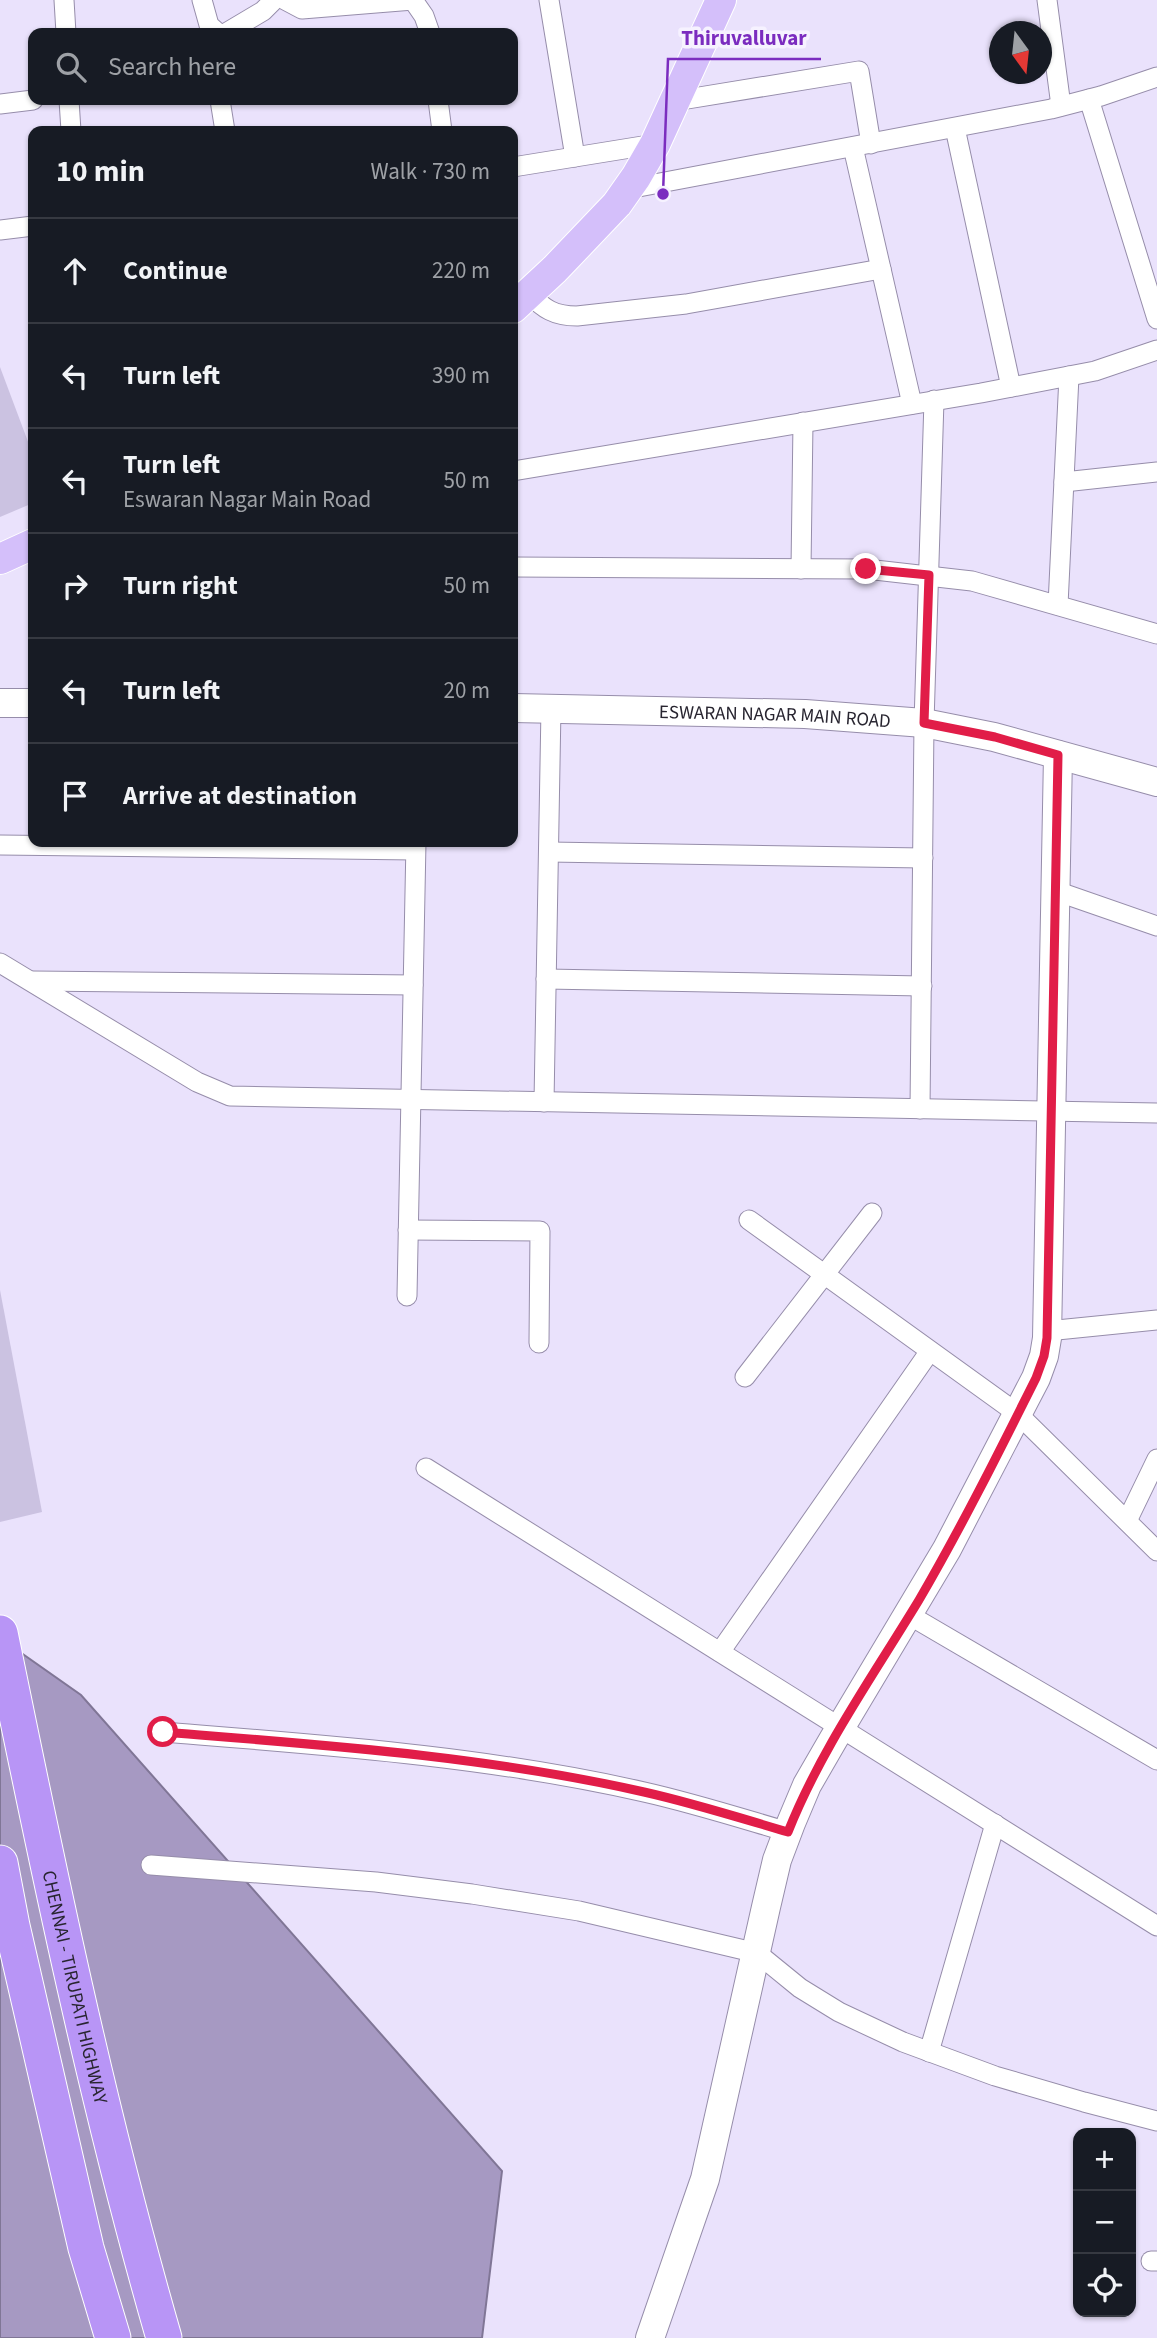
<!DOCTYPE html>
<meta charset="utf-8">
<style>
:root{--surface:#171b24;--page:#20242c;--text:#f1f3f6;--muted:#9ea1a6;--line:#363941}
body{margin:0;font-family:"Source Sans 3",sans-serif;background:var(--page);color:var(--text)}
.controls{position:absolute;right:21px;bottom:21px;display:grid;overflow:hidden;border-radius:14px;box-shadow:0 2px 5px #0004}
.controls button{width:63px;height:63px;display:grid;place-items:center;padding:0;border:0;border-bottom:2px solid var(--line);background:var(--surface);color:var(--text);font:35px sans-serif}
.compass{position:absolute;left:989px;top:21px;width:63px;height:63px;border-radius:50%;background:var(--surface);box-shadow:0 2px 5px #0004;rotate:165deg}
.stop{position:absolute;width:21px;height:21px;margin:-16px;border:5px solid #e11d48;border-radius:50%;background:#fff}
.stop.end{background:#e11d48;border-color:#fff;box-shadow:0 2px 7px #0008}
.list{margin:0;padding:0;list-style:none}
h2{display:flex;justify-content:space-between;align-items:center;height:91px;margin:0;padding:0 28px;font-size:30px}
h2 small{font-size:23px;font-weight:400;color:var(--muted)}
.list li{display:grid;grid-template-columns:46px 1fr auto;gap:21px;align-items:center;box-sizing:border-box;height:105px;padding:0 28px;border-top:2px solid var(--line)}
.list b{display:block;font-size:26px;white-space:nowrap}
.list p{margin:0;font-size:23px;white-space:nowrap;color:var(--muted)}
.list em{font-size:23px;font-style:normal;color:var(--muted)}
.icon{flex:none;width:38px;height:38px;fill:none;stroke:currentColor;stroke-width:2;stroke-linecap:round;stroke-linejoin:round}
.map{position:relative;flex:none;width:1157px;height:2338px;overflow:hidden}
.search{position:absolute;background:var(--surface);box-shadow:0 2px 5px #0004;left:28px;top:28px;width:490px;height:77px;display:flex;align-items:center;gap:18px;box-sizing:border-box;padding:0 24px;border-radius:14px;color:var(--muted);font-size:26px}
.panel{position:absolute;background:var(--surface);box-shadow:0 2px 5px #0004;left:28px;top:126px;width:490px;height:721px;border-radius:14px}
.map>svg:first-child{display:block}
</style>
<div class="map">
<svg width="1157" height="2338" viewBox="0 0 1157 2338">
<rect width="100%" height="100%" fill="#eae2fc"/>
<g fill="#cbc2e1">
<path d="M0,367L33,455V503L0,517Z"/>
<path d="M0,1290L42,1512L0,1522Z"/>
</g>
<path fill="#a699c2" stroke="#807696" stroke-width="2" d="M0,1638L81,1695L502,2171L482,2338H0Z"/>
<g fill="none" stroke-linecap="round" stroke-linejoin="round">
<g stroke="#968daa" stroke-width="21">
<g id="street">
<path d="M64,0L66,33"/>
<path d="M202,0L209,25L218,33"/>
<path d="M285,0L302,9L413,0L424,16L430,33"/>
<path d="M549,0L575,157"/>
<path d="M1047,0L1061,106"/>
<path d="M226,33L263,11L274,0"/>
<path d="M1089,99L1157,319"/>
<path d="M69,100L71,131"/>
<path d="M220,100L225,131"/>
<path d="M438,100L442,131"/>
<path d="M675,101L859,71L871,144"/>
<path d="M0,104L33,100"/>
<path d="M955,128L1011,387"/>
<path d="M853,147L912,404"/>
<path d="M513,167L655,144"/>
<path d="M628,189L1051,109L1101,96L1157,77"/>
<path d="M0,230L33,226"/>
<path d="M528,293C544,309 554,316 577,316L686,304L881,269"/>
<path d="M513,471L981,393L1095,371L1157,350"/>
<path d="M1064,482L1157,472"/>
<path d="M513,567L866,569L972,581L1157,634"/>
<path d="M801,569L803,422"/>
<path d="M1058,605L1069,376"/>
<path d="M0,845L415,850"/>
<path d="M549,852L923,858"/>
<path d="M1056,891L1157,926"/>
<path d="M0,963L197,1082L230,1096L1157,1113"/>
<path d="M546,979L922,986"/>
<path d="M33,981L413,985"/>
<path d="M544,1102L551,708"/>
<path d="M920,1109L924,723L934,400"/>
<path d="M749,1220L1018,1414L1157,1551"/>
<path d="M408,1230L540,1231L539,1343"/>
<path d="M407,1296L416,842"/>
<path d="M1047,1331L1157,1320"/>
<path d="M745,1377L872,1213"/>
<path d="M426,1468L1157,1926"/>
<path d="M1127,1521L1157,1459"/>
<path d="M909,1615L1157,1760"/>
<path d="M720,1652L930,1351"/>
<path d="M163,1732C324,1745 486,1756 644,1792C693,1803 740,1818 788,1832"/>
<path d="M151,1865L376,1882L472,1894L579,1911L757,1953L800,1988L839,2012L903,2042L995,2076L1084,2102L1157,2121"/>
<path d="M929,2052L995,1824"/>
<path d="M1151,2261H1157"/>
</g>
</g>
<g stroke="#968daa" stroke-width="30">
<g id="secondary">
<path d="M0,703H33"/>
<path id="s1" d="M513,708L805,714L924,723L994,737L1157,782"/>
<path d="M650,2338L705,2179L766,1907L777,1860L791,1823L807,1785L833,1740L947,1549L1036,1378L1044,1356L1047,1338L1058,755"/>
</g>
</g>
<g stroke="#fff" stroke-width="32">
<g id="primary">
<path d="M513,308L555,269L617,204L636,177L655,144L721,0"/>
<path d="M0,559L33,544"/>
</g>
</g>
<g stroke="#fff" stroke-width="37">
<g id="highway">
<path id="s2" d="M0,1633C48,1869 97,2106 164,2338"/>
<path d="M0,1863L12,1926L86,2248L113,2338"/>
</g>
</g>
<use href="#street" stroke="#fff" stroke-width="19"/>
<use href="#secondary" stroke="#fff" stroke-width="28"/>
<use href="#primary" stroke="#d4bffa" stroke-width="30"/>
<use href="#highway" stroke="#b895f6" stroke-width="35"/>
</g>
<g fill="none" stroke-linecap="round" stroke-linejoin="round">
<path stroke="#e11d48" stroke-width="9" d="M163,1732C324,1745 486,1756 644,1792C693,1803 740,1818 788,1832C821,1749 873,1676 919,1600C961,1528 999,1452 1036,1378L1044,1356L1047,1338L1058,755L995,737L924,723L929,575L866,569"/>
</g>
<g text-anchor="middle" stroke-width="7" stroke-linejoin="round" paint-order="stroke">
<g font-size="19" fill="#282530" stroke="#f6f2ff">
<text dy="7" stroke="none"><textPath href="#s1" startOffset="262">ESWARAN NAGAR MAIN ROAD</textPath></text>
<text dy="7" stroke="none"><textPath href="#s2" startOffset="362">CHENNAI - TIRUPATI HIGHWAY</textPath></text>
</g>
</g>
<path fill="none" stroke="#7b2cbf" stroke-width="2.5" d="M663 194L668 59H821"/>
<circle fill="#7b2cbf" stroke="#f6f2ff" stroke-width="2.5" cx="663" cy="194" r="7"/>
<g font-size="21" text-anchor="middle" font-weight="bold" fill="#7b2cbf" stroke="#f6f2ff" stroke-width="7" stroke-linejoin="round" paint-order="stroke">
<text x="744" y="45">Thiruvalluvar</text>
</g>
</svg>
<div class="controls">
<button>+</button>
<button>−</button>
<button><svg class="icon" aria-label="locate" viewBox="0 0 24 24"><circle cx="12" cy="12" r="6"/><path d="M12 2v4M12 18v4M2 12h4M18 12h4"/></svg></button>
</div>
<svg class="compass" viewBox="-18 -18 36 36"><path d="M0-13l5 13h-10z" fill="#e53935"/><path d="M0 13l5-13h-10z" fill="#9ea1a6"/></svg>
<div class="stop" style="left:163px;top:1732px"></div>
<div class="stop end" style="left:866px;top:569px"></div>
<div class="search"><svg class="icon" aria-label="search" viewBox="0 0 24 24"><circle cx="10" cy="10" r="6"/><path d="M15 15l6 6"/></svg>Search here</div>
<section class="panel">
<h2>10 min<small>Walk · 730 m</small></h2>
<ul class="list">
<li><svg class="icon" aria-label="ahead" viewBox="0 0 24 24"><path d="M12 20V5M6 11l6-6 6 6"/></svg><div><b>Continue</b></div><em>220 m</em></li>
<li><svg class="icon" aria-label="left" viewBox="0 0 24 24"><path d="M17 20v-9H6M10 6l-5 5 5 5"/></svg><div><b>Turn left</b></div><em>390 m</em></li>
<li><svg class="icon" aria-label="left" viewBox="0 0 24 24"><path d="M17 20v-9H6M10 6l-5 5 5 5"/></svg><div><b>Turn left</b><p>Eswaran Nagar Main Road</p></div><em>50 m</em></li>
<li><svg class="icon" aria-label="right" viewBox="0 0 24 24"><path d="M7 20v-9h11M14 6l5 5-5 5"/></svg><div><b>Turn right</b></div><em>50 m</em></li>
<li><svg class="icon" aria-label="left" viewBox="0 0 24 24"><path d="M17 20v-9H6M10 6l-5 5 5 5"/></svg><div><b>Turn left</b></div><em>20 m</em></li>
<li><svg class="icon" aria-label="arrive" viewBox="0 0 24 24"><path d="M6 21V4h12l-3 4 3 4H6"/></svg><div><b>Arrive at destination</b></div></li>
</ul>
</section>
</div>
